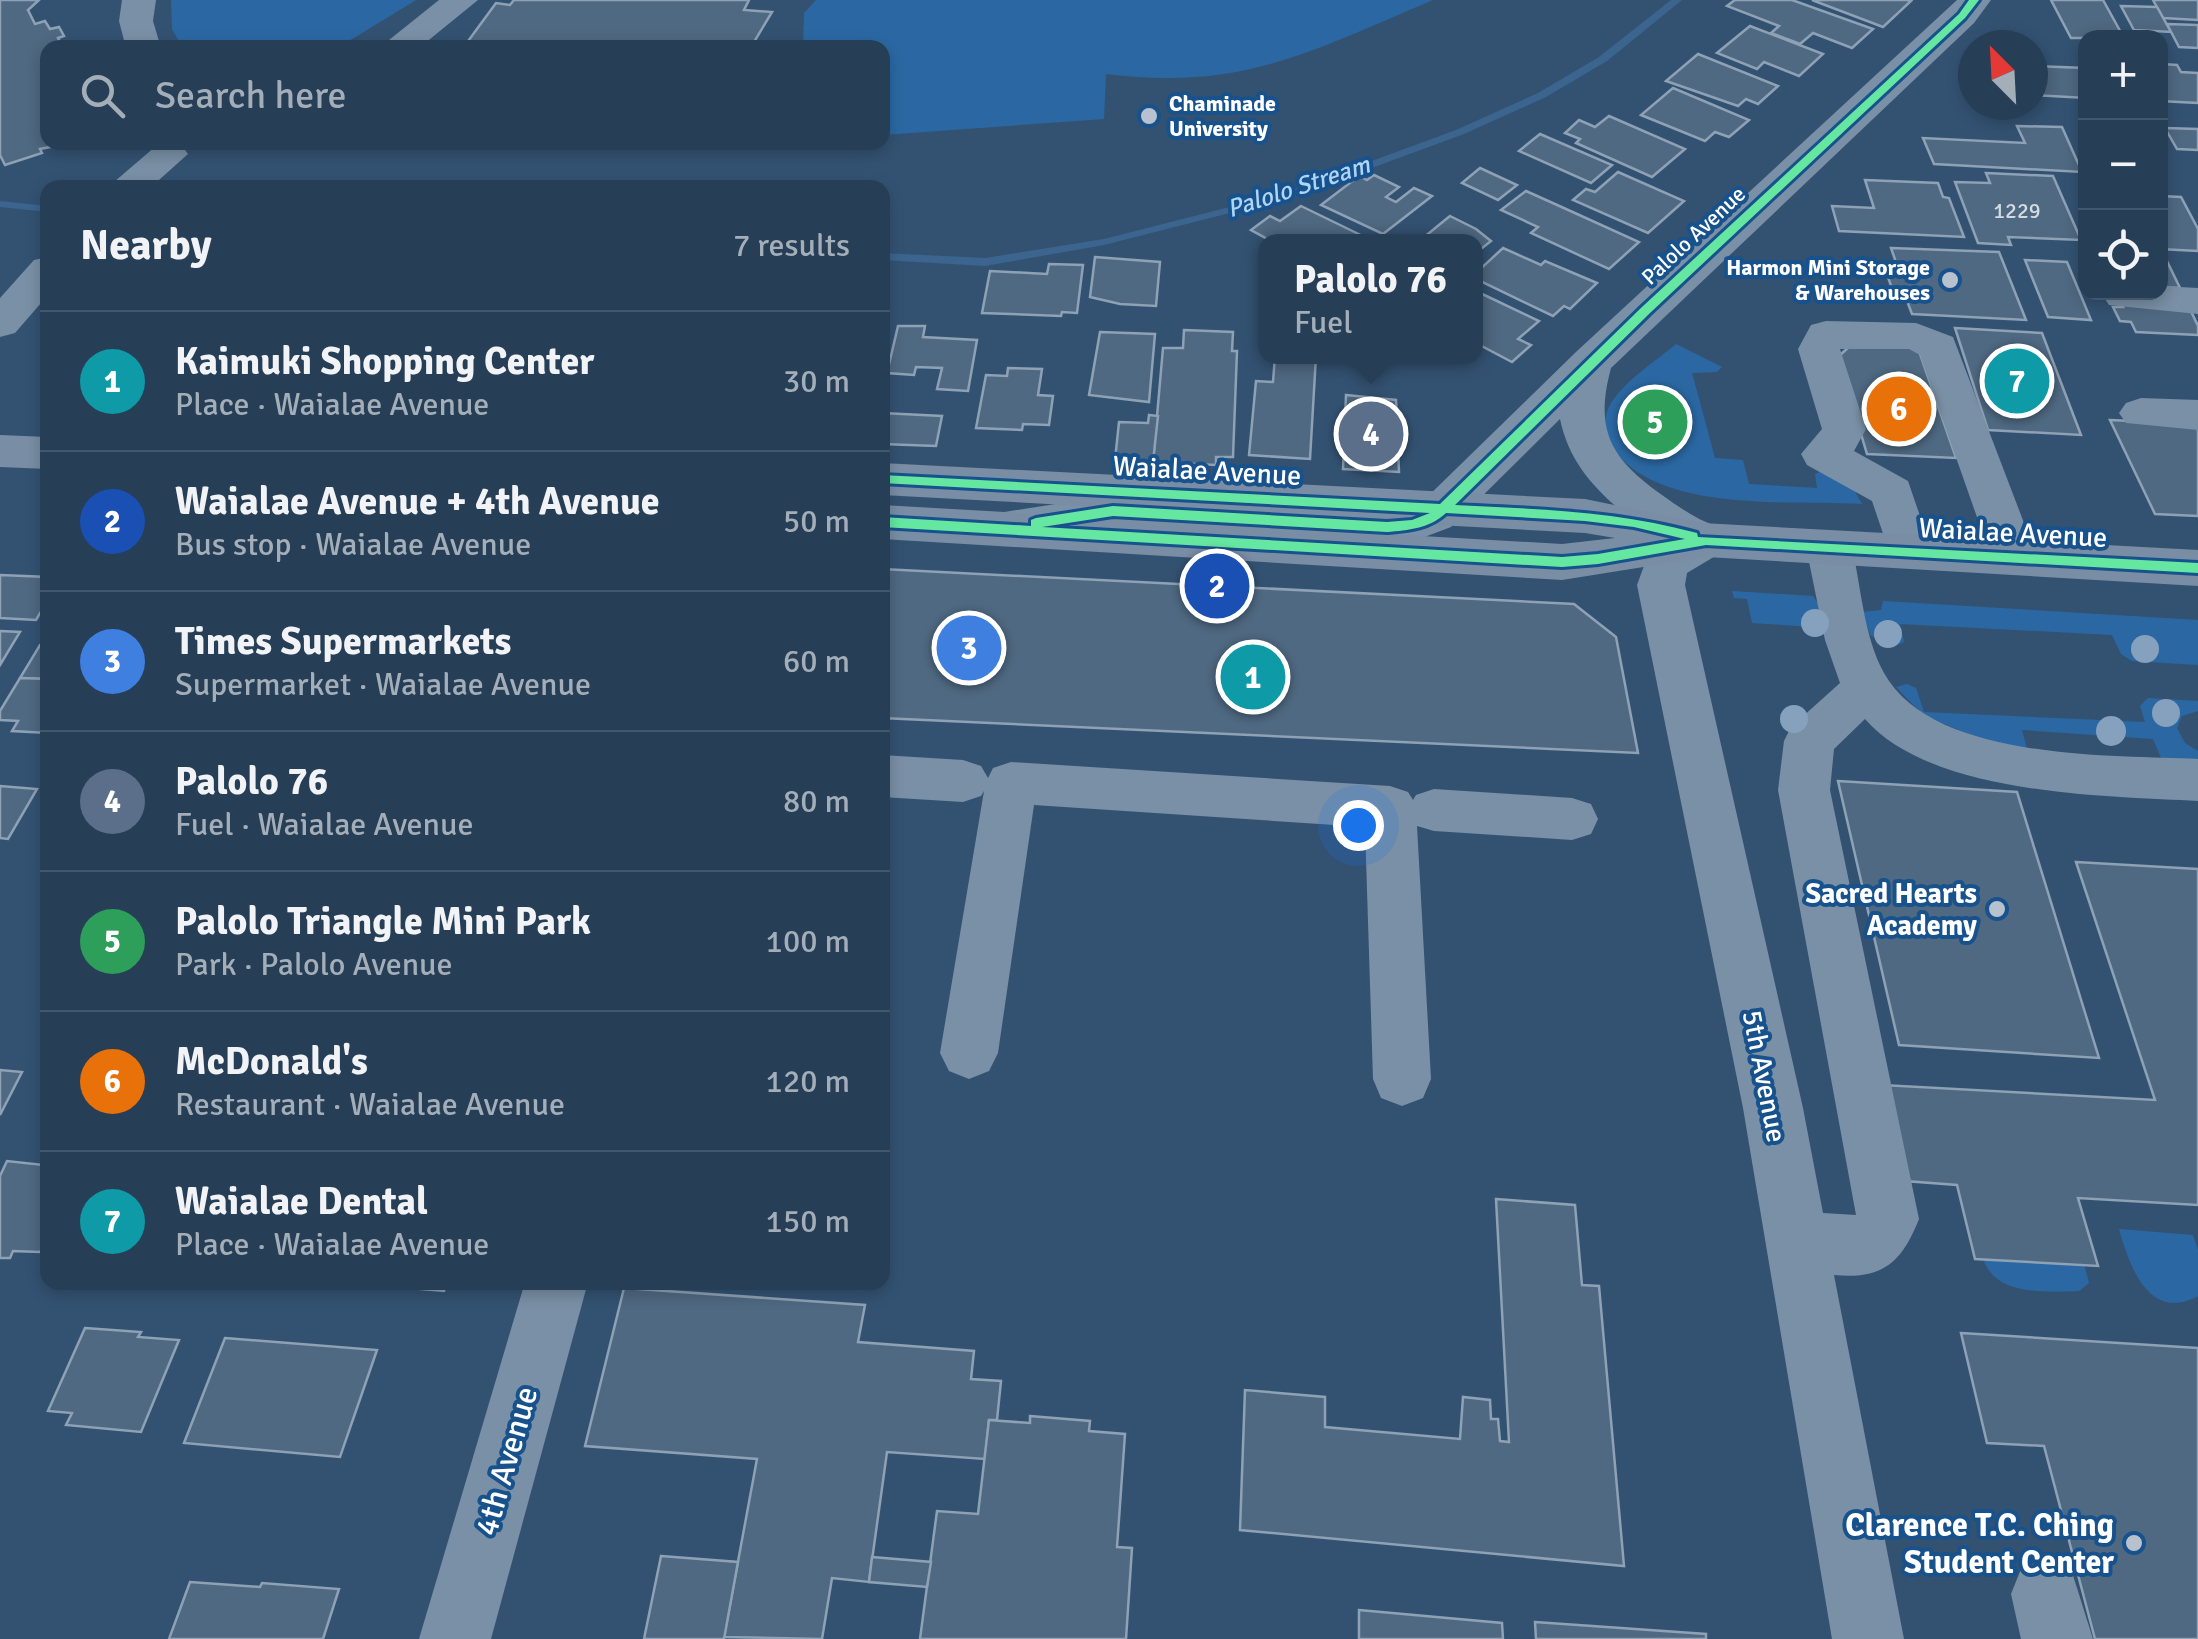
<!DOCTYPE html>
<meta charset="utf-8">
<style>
:root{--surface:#263e56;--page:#324960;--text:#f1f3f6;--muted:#a4aeb9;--line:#42576c;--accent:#90b9f0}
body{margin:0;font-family:Signika,sans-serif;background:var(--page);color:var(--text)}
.controls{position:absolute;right:30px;top:30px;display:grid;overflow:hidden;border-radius:20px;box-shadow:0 5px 15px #0003}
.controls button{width:90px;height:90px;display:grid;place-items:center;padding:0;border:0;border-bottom:2px solid var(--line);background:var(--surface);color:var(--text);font:50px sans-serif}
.compass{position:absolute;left:1958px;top:30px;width:90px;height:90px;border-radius:50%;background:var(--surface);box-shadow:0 5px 15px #0003;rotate:336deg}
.you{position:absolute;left:1358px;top:825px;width:35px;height:35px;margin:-25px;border:8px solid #fff;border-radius:50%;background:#1a73e8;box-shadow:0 0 0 15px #1a73e833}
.badge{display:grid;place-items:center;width:65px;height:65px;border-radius:50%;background:var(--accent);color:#fff;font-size:32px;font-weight:700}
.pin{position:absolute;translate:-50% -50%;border:5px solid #fff;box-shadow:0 2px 10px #0006}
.popup{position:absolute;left:1258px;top:234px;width:225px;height:130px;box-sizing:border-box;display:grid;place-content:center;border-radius:20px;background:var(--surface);filter:drop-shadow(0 2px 8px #0005);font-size:32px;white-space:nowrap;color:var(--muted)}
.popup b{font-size:38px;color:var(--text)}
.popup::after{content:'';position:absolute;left:50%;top:100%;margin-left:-20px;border:20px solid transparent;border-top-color:var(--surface)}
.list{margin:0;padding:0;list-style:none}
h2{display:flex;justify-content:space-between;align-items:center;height:130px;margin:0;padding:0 40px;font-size:42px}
h2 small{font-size:32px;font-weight:400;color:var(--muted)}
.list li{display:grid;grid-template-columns:65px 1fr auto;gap:30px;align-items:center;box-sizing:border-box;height:140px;padding:0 40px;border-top:2px solid var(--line)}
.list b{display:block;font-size:38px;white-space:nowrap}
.list p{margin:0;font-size:32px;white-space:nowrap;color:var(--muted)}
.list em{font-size:32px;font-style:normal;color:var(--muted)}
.icon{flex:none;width:55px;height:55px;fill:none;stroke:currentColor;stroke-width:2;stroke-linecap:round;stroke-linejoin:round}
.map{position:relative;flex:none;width:2198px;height:1639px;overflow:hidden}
.search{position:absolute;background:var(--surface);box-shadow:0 5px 15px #0003;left:40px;top:40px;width:850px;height:110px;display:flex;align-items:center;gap:25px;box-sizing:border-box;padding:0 35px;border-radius:20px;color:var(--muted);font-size:38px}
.panel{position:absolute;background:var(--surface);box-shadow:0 5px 15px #0003;left:40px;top:180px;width:850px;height:1110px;border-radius:20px}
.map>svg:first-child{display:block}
</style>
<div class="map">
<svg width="2198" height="1639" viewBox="0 0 2198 1639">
<rect width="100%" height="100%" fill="#335272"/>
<g fill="#2b68a3">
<path d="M171,0H416L339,47H182L172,29Z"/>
<path d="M816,0H1433C1312,51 1242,91 1106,74L1104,119L883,135L882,48L803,47L804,13Z"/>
<path d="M1676,344L1722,367L1717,372L1692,373L1715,458L1743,460L1749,484L1817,488L1815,474L1820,472L1853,488L1862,504C1791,500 1661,513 1615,451C1606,439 1602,421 1609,407C1622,382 1655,362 1676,344Z"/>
<path d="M1732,591L1813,596L1832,623L1815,627L1752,623L1747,599L1734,598Z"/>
<path d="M1883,601L2198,620V665L2132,661L2121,654L2112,635L1900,624L1904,642L1893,647L1870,635L1863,612L1881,610Z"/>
<path d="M1907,684L1916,688L1924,712L2145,722L2140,706L2148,698L2198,701V711L2182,716L2177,728L2185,743L2198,751V767L2162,760L2153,739L2022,730L2027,749L2018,755L1923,715L1896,687Z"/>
<path d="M2119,1229L2193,1235L2198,1250V1296C2148,1323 2129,1264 2119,1229Z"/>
<path d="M1983,1258L2084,1264L2089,1283L2079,1291C2045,1292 1994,1296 1983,1258Z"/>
</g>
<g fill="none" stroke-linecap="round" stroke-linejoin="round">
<g fill="#3b658e" fill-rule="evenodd">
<path d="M1671,0H1682L1607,61L1546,97L1464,134L1293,197L1104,245L985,266L882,260V253L985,258L1104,239L1285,193L1456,130L1538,93L1599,57Z"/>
<path d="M0,201L48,206V212L0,207Z"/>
</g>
</g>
<g fill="#4f6982" stroke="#8ea1b5" stroke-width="2.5">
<path d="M0,0H39L28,10L35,24L45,21L50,29L59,27L64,36L58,38L63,48H48V142H76L40,149L42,153L5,165L0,155Z"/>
<path d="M514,0H749L744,10L772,12L754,42L783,45L463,48L496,3L510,5Z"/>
<path d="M1735,0H1792L1873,29L1852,48L1813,33L1800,44L1771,33L1779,26L1727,6Z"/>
<path d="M1812,0H1907L1911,1L1883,27Z"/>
<path d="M2051,0H2103L2124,38H2071Z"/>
<path d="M2153,0H2198V20L2163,18Z"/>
<path d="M2121,6L2157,7L2171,32L2134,30Z"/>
<path d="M2167,24L2198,25V48L2179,47Z"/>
<path d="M1750,26L1823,54L1799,76L1764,62L1757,69L1717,53Z"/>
<path d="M1698,54L1778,86L1758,104L1746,99L1738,106L1666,81Z"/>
<path d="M2162,64L2177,65L2181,72L2198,73V103L2160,101V71L2166,72Z"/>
<path d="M2033,66L2086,68V98L2033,95Z"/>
<path d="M1673,88L1749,120L1729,137L1715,132L1705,141L1641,115Z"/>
<path d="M1609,116L1685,149L1652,177L1576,143L1580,139L1565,133L1579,120L1595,127Z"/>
<path d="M2017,126L2062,127L2082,172L1934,164L1923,138L2025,143Z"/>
<path d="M2165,128L2198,129V150L2177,149Z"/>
<path d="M1540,134L1612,165L1591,183L1519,151Z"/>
<path d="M1480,168L1517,185L1498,200L1462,183Z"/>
<path d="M1618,172L1684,201L1648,233L1573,200L1586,189L1595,192Z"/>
<path d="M1986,173L2053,176L2081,240L2008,237L2011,245L1978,243L1955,182L1990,183Z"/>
<path d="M1374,175L1399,187L1386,197L1396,202L1414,188L1432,196L1383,234L1321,205L1359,176L1367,180Z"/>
<path d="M1865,180L1938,183L1943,197L1949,198L1964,237L1839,231L1832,206L1874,208Z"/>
<path d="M1526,191L1566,209L1639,242L1609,269L1531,233L1538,227L1501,210Z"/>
<path d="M2160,196L2181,197L2198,229V251L2160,249Z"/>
<path d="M1301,206L1375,242H1273L1251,230L1270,216L1280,221Z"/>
<path d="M1450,216L1476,229L1491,241L1476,253V242H1418Z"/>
<path d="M1503,248L1541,265L1545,261L1597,283L1570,309L1564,306L1553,316L1476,279V273Z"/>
<path d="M1891,248L1999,252L2026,320L1912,314L1904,293L1893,292L1885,268H1898Z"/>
<path d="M1095,257L1160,262L1156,306L1120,304L1090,297Z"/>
<path d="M2160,257H2165L2180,288L2160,287Z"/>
<path d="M2025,260L2067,262L2091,320L2048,317Z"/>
<path d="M1049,264L1083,265L1077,313L1062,312L1061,316L982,313L990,271L1047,274Z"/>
<path d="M1476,291L1539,321L1518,339L1531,345L1512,362L1476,343Z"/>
<path d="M2120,301L2187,303L2198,326V335L2136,332L2131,322L2120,321L2113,307H2123Z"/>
<path d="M898,326H925L923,337L977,340L968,391L937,389L942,368L916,367L914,375L887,373Z"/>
<path d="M1955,328L2042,333L2081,435L1988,430Z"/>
<path d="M1184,330L1233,332L1232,351H1237L1233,457H1216V465L1153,462L1163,348H1183Z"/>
<path d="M1100,332L1155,334L1149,402L1089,395Z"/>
<path d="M1851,345L1918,348L1956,458L1867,454L1838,357Z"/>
<path d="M1275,356H1316L1310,459L1249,455L1256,381L1273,382Z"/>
<path d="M1008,368L1042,369L1038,395L1053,396L1049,425L1023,424L1022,430L976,428L986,375L1007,376Z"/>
<path d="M1346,395L1396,400L1399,472L1343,469Z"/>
<path d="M882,413L942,416L936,446L882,444Z"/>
<path d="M1149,415L1158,416L1153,462L1115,460L1119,422L1148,423Z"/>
<path d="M2110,420L2198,424V516L2155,514Z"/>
<path d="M882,569L1574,604L1616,637L1638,753L882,718Z"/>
<path d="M0,575L48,577V600L36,620L0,618Z"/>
<path d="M0,631L20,632L0,665Z"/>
<path d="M40,645L48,646V679L20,678Z"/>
<path d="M20,678L48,679V733L12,731L18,721L0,720V711Z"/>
<path d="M1838,781L2017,792L2099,1058L1899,1045Z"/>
<path d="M0,786L37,789L8,839L0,838Z"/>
<path d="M2076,862L2198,869V1205L2078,1198L2098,1266L1975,1259L1957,1185L1905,1181L1883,1085L2155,1100Z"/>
<path d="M0,1070L22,1072L0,1115Z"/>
<path d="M48,1155V1237L40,1252L13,1251L10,1258H0V1176L7,1161L43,1165Z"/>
<path d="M1496,1199L1575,1205L1582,1285L1599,1286L1624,1566L1240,1530L1245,1390L1325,1397V1427L1460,1439L1463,1397L1490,1400L1491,1419H1498L1500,1441L1509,1442Z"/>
<path d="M338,1282H446L444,1291Z"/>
<path d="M624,1288L865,1305L858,1342L974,1351L971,1379L1001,1381L997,1420H989L985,1459L887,1452L869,1582L832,1578L822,1639L724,1637L757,1459L585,1446Z"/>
<path d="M85,1328L141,1332L138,1337L179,1340L141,1432L66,1425L72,1413L48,1411Z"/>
<path d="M1961,1333L2198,1348V1639H2095L2044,1446L1987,1443Z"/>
<path d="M225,1338L377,1350L340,1457L184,1443Z"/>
<path d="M1030,1416L1090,1421L1089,1431L1125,1434L1117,1547L1132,1548L1126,1639H920L937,1511L978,1514L989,1420L1030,1423Z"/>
<path d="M661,1556L738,1562L724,1639H644Z"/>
<path d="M872,1557L931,1562L927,1587L869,1582Z"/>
<path d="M190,1582L260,1587L262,1583L339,1589L323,1639H169Z"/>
<path d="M1359,1610L1502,1623L1503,1639H1359Z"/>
<path d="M1535,1622L1706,1634V1639H1536Z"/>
</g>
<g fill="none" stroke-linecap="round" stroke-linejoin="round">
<g fill="#7a90a6" fill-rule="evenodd">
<path d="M122,0H156L153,21L161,48H126L119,21Z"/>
<path d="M439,0H478L419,48H379Z"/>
<path d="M1957,0H1991L1974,23L1611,368C1594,431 1611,459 1662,495C1683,510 1699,521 1722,528L1729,540L1722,552L1687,573L1685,585L1803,1108L1823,1213L1856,1215L1778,790L1784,741L1791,727L1840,683L1825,640L1806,547L1813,535L1829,530L1845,535L1852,547C1861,587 1864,637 1884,673C1933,761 2111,755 2198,759V801C2104,796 1931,795 1865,719L1834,749L1830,790L1919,1219C1902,1262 1883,1280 1834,1275L1904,1639H1832L1743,1108L1637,585L1649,552L1665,543C1618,510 1572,478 1560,419L1451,527L1414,541L1387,543L1113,527L998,545L982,541L975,529L982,517L998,513L1113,495L1387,511L1419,505L1577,351Z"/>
<path d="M169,143L182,146L188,154L150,188H107L156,146Z"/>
<path d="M48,257V295L15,333L0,337V298L34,260Z"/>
<path d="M2160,286L2198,288V314L2109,305L2103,296L2105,292H2160Z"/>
<path d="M1826,321L1916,323L1953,337L2037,557L2030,569L2014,574L1998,569L1991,557L1920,355L1909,349H1840L1866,429L1854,451L1908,481L1932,551L1925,563L1909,568L1893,563L1872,501L1807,465L1801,454L1822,429L1798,349L1811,325Z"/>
<path d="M2141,398L2198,400V430L2126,423L2119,413L2126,403Z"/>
<path d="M882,755L963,760L981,766L988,778L993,768L1011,762L1390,786L1408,792L1413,800L1416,795L1434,789L1572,798L1591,804L1598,819L1591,834L1572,840L1434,831L1417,826L1431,1079L1423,1098L1402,1106L1381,1098L1373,1079L1365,827L1034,805L998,1053L989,1071L969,1079L949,1071L940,1053L984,791L981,796L963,802L882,797Z"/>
<path d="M525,1282H588L491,1639H419Z"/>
<path d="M2046,1559L2071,1569L2093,1639H2021L2011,1594L2021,1569Z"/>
</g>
<g fill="#798ea5" fill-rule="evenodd">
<path d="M0,435L48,437V469L0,467Z"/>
<path d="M882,463L1585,499L1702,523L2198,550V586L1706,557L1562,580L882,539V505L1562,544L1615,538L1585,533L882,495Z"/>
</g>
<g stroke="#18528d" stroke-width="6">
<path id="cycleway" d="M1969,0H1979L1965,18L1650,313L1455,505C1537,509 1617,511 1697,533L1698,537L2198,563V573L1706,545L1598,564L1562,567L882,527V517L1031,526V520L1036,518L1113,506L1387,522L1412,520L1430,513L882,483V475L1440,504L1642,307L1959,14ZM1446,513L1585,521L1634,527L1685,539L1598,554L1562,557L1042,527L1113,516L1387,532C1408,530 1429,529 1446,513Z"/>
</g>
<use href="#cycleway" fill="#66e7a1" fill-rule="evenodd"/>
</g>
<g fill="#86a1bd">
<circle cx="1652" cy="441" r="12"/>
<circle cx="1815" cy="623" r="14"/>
<circle cx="1888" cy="634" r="14"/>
<circle cx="2145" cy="649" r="14"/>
<circle cx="2166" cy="713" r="14"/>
<circle cx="1794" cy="719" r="14"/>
<circle cx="2111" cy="731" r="15"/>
</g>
<g fill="#b8c2ce" stroke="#18528d" stroke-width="4">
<circle cx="1149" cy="116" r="10"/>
<circle cx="1950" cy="280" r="10"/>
<circle cx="1997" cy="909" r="10"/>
<circle cx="2134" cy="1543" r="10"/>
</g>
<g text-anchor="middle" stroke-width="8" stroke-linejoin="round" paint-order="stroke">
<g font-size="22" font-weight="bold" fill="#fff" stroke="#18528d" text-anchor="start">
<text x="1169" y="111">Chaminade<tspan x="1169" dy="25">University</tspan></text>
<text x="1930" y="275" text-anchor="end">Harmon Mini Storage<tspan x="1930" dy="25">&amp; Warehouses</tspan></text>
</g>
<g font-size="22" fill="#d3dae0">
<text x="2017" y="218">1229</text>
</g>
<g font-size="22" fill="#fff" stroke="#18528d">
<text transform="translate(1693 235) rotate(-43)" y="8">Palolo Avenue</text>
</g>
<g font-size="25" font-style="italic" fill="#aed4f6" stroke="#18528d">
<text transform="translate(1298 186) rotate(-18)" y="9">Palolo Stream</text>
</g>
<g font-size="28" fill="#fff" stroke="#18528d">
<text transform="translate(1207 470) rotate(3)" y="10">Waialae Avenue</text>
<text transform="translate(2013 532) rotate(3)" y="10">Waialae Avenue</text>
<text transform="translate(1765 1076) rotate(79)" y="10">5th Avenue</text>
</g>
<g font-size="28" font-weight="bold" fill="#fff" stroke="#18528d" text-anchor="end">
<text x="1977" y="903">Sacred Hearts<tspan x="1977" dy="32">Academy</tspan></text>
</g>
<g font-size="32" fill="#fff" stroke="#18528d">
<text transform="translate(506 1461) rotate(-74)" y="11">4th Avenue</text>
</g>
<g font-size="32" font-weight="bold" fill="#fff" stroke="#18528d" text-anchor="end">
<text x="2114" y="1536">Clarence T.C. Ching<tspan x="2114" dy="37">Student Center</tspan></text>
</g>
</g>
</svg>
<div class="controls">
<button>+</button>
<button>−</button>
<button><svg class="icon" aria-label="locate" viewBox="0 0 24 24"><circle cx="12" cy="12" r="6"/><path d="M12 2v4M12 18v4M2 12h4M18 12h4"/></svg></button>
</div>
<svg class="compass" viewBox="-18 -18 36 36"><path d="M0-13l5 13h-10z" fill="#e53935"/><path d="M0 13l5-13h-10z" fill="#a4aeb9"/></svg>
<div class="you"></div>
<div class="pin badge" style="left:1253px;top:677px;background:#0f9aa8">1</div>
<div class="pin badge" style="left:1217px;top:586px;background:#1a4fb4">2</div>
<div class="pin badge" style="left:969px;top:648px;background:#3f7fe0">3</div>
<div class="pin badge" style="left:1371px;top:434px;background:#5c6f8a">4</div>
<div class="popup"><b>Palolo 76</b>Fuel</div>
<div class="pin badge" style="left:1655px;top:422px;background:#2e9e5b">5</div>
<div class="pin badge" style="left:1899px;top:409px;background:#e8710a">6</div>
<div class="pin badge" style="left:2017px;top:381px;background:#0f9aa8">7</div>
<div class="search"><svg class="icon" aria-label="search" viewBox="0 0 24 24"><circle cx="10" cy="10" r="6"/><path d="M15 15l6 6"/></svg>Search here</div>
<section class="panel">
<h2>Nearby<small>7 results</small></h2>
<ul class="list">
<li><span class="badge" style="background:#0f9aa8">1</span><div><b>Kaimuki Shopping Center</b><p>Place · Waialae Avenue</p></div><em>30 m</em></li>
<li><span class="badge" style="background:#1a4fb4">2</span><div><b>Waialae Avenue + 4th Avenue</b><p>Bus stop · Waialae Avenue</p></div><em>50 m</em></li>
<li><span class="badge" style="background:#3f7fe0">3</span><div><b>Times Supermarkets</b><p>Supermarket · Waialae Avenue</p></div><em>60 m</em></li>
<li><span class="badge" style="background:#5c6f8a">4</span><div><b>Palolo 76</b><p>Fuel · Waialae Avenue</p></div><em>80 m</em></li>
<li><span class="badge" style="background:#2e9e5b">5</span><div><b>Palolo Triangle Mini Park</b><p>Park · Palolo Avenue</p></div><em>100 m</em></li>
<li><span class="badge" style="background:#e8710a">6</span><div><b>McDonald's</b><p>Restaurant · Waialae Avenue</p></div><em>120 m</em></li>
<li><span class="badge" style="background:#0f9aa8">7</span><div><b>Waialae Dental</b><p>Place · Waialae Avenue</p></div><em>150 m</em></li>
</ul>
</section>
</div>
